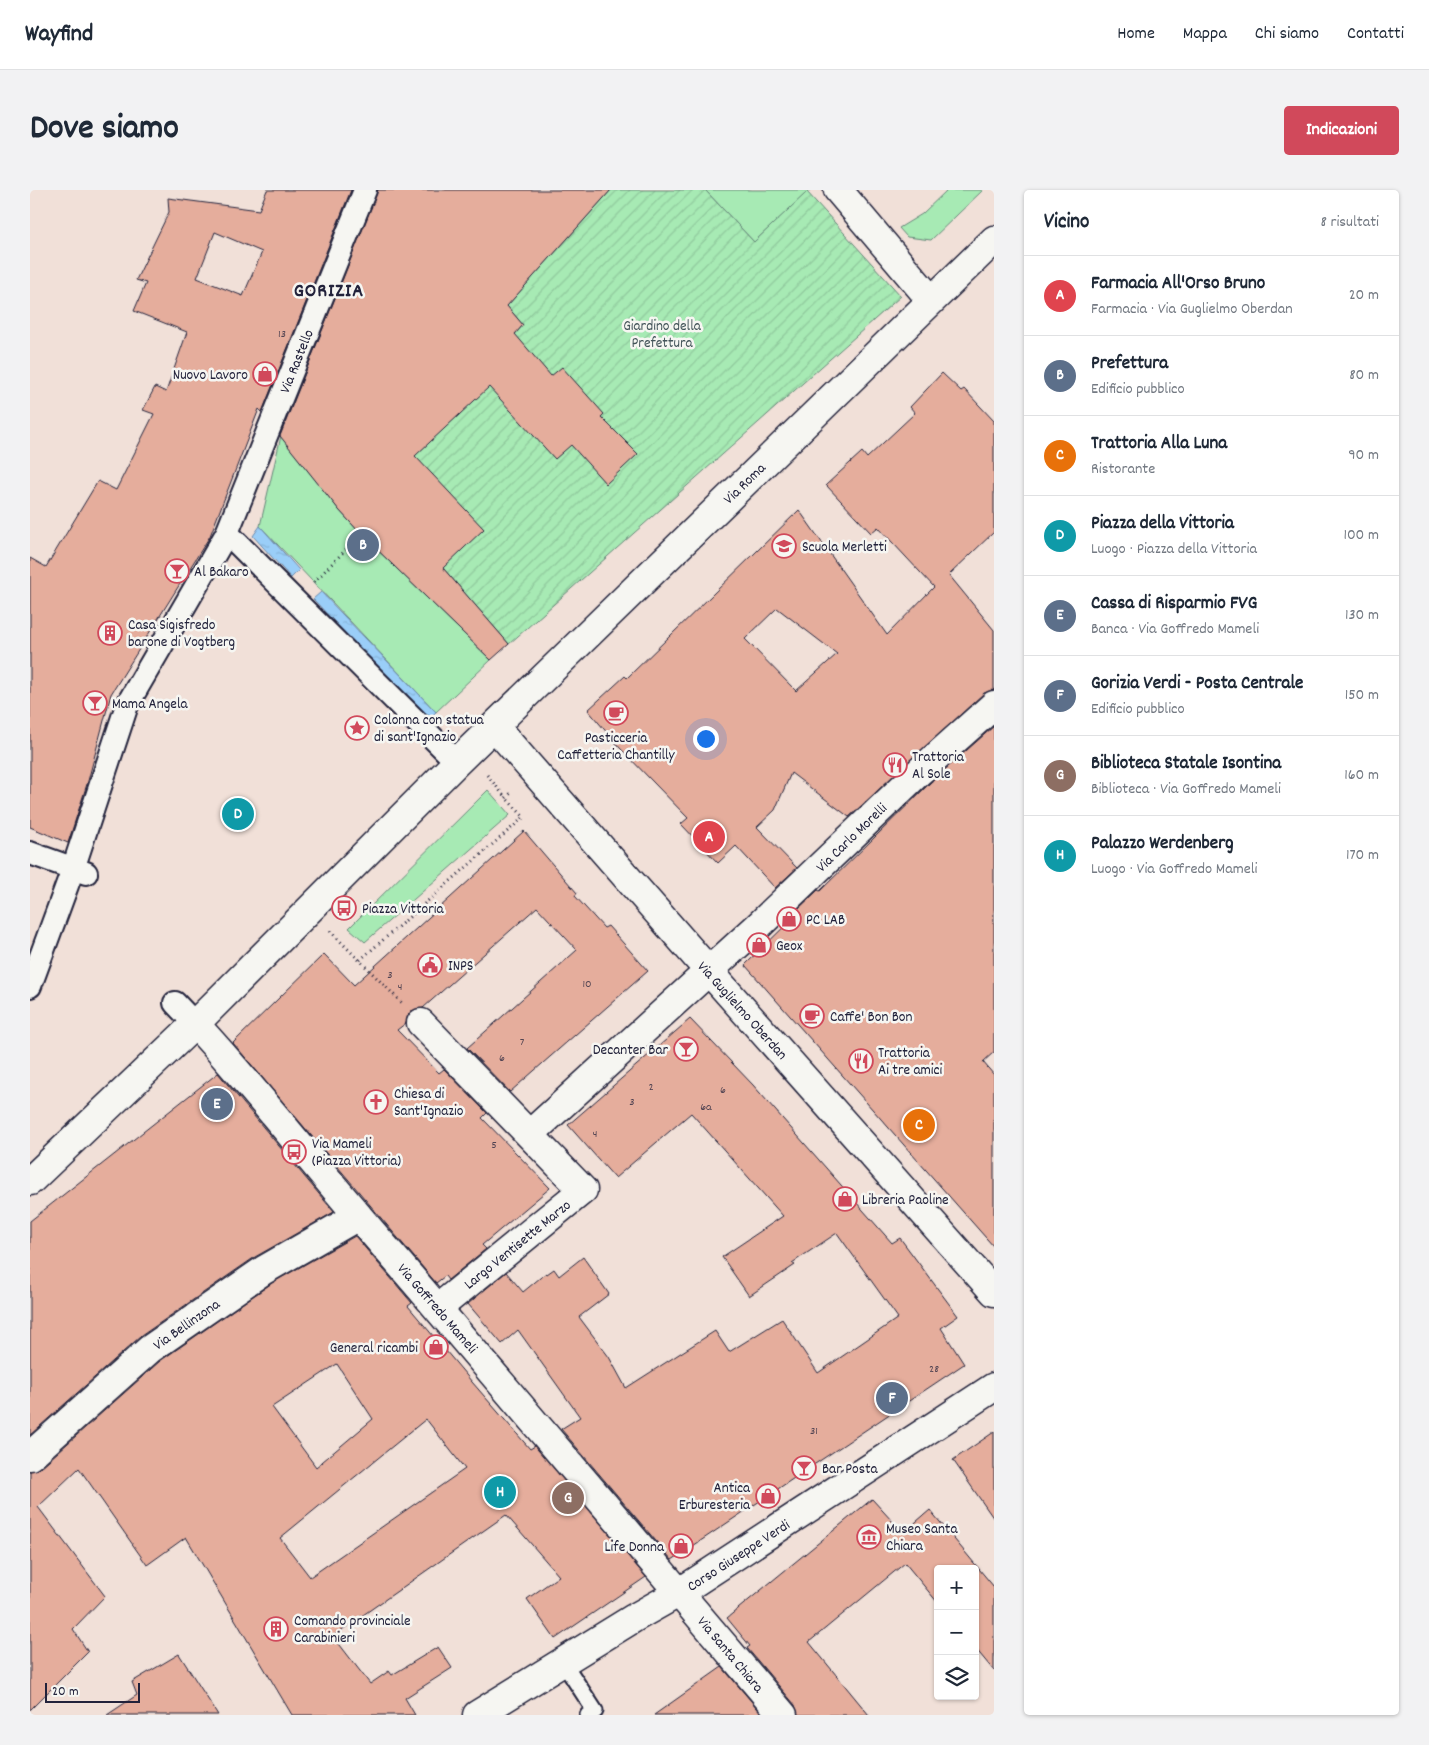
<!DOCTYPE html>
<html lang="it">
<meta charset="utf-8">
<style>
:root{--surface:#fff;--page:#f2f2f3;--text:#1f2937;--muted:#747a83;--line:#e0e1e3;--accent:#d1495b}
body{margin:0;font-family:Dekko,sans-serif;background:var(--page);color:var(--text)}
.controls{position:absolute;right:15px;bottom:15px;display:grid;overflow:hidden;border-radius:5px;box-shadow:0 1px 4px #0004}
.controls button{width:45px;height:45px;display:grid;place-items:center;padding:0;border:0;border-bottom:1px solid var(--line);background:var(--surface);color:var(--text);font:25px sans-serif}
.scale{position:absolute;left:15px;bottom:12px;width:95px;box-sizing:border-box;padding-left:5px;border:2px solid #22223b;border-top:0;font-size:14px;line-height:18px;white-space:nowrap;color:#22223b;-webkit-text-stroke:4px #f6f6f2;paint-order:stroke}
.you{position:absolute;left:675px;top:548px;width:18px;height:18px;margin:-12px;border:4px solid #fff;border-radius:50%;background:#1a73e8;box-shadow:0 0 0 8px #1a73e833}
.badge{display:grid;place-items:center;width:32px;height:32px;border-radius:50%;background:var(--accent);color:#fff;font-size:16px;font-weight:700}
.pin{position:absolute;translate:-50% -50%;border:2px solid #fff;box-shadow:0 1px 5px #0006}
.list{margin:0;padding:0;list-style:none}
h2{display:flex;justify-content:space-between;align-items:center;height:65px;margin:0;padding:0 20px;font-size:21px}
h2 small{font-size:16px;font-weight:400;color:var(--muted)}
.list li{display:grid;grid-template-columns:32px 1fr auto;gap:15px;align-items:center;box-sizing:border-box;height:80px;padding:0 20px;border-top:1px solid var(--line)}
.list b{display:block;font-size:19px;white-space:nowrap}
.list p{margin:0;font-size:16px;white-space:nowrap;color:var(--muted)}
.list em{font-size:16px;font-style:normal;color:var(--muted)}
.icon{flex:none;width:28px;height:28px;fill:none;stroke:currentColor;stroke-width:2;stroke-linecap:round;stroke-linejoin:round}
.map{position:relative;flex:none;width:964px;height:1525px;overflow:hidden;border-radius:5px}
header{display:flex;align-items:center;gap:30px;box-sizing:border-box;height:70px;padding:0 25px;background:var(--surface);border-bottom:1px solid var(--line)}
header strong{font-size:24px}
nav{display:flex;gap:28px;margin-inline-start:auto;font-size:18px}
.intro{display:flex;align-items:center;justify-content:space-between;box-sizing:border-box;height:120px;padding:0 30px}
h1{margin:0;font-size:35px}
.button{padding:12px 22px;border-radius:5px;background:var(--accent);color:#fff;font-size:18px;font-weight:700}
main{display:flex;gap:30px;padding:0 30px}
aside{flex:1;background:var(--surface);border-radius:5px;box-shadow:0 1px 4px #0004}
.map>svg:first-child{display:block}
</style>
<header>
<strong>Wayfind</strong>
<nav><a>Home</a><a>Mappa</a><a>Chi siamo</a><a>Contatti</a></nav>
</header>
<div class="intro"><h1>Dove siamo</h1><a class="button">Indicazioni</a></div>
<main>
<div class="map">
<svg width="964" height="1525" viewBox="0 0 964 1525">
<defs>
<pattern id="garden-furrows" width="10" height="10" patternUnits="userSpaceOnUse" patternTransform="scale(1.25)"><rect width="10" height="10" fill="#a7eab4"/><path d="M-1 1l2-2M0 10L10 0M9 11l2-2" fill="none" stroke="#8fc89c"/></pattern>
<pattern id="water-ripples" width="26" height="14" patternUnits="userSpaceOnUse" patternTransform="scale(1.25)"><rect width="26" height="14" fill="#9acef8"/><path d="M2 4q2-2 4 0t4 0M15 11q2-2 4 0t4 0" fill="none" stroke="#84b1d6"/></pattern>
</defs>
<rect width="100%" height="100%" fill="#f1e0d8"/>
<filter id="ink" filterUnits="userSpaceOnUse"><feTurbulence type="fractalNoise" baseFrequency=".02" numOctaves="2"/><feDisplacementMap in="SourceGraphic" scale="10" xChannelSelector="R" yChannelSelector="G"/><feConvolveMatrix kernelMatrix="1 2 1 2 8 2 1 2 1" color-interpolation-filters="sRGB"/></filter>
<g filter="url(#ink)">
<g fill="#a7eab4" stroke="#648678">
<path d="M675,0H780L724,52Z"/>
<path d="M917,0H953L901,50L877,47L869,38L892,24Z"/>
<path d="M251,246L309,320L331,344L461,470L406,522L230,336Z"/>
<path d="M458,600L480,625L335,752L319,738Z"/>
</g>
<path fill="url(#garden-furrows)" stroke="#648678" d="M581,0H675L724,52L777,2L871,106L479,454L413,378L385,266L493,135L477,116Z"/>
<g fill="url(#water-ripples)" stroke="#6a89ac">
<path d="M230,336L269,380L261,388L223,346Z"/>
<path d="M291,402L406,522L397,530L283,409Z"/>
</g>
<g fill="#e5ad9c" stroke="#22223b" fill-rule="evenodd">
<path d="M237,0H321L232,222L229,219L180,346L81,504L58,591L38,653L0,637V368L16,377L68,291L86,300L124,224L113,220L125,197L136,202L157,142L104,121L116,93L106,90L139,22L138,8L229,20ZM185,42L232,62L213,106L167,88Z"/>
<path d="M348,0H581L477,116L493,135L485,144L521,186L532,177L574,224L571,227L608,264L576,294L541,255L525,269L459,197L385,266L454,339L413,378L479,454L461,470L331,344L309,320L250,246Z"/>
<path d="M912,183L931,201L934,199L964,231V342L919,385L964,440V500L954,503L819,627L761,583L745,620L727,637L767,678L745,698L706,656L688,673L651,634L658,628L590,558L558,520L595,486L597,488L769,320L857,445L904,397L848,337L841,343L796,295L832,262L837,268L885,223L880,217ZM747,418L807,464L766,501L715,449Z"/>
<path d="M964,536V862L953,872L964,885V1057L715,775L769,722L767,720L788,700L790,701L901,592Z"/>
<path d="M494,641L547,703L545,706L574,738L578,736L618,781L480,902L437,858L547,760L507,717L393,818L381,821L376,833L367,840L409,883L414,879L457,923L452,928L520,998L452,1055L456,1059L418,1090L415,1086L406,1093L203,853L294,764L324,795Z"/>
<path d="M660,829L723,895L862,1053L870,1048L928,1126L911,1138L934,1174L642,1370L531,1239L550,1227L488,1140L472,1154L438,1114L476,1082L493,1102L516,1083L517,1084L524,1079L529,1086L553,1067L579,1104L549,1127L579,1167L596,1198L685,1141L699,1162L752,1129L788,1183L868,1128L807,1043L762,1073L765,1075L719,1106L692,1067L753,1026L661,923L585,988L538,935Z"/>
<path d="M188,883L304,1022L225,1067L111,1146L0,1245V1031Z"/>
<path d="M325,1046L382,1113L378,1116L442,1192L500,1259L505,1256L616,1387L525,1449L497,1409L529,1386L476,1325L303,1446L340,1494L359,1481L362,1485L408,1457L422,1478L375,1508L385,1525H262L156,1347L117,1375L49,1278L8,1317L75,1406L43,1439L58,1462L0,1520V1281L10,1278L130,1171L242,1093ZM307,1174L343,1229L286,1277L242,1217ZM396,1229L435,1279L280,1387L250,1348Z"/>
<path d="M964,1242V1329L923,1270Z"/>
<path d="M842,1309L873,1343L900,1320L964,1397V1481L945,1458V1379H908V1413L875,1373L779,1452L839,1525H768L765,1515L717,1458L720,1456L697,1428Z"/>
<path d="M149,1464L188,1525H77L107,1505L102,1492Z"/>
<path d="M692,1477L733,1525H624Z"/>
</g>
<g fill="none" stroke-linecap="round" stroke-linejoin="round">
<g stroke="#22223b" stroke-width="19">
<path id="service" d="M533,1472L565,1521L558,1525"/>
</g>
<g stroke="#22223b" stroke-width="26">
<g id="pedestrian">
<path d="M197,343L427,572"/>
<path d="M0,663L56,683"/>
<path d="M0,796L43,679L97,515L197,343L335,0"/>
<path d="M145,813L165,834"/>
</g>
</g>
<g stroke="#22223b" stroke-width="31">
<g id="minor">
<path d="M808,0L901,110"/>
<path d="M391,833L553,1000L408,1118"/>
<path d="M500,944L726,738L890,581L964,515"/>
<path d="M0,1266L120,1159L234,1080L328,1026"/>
<path d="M447,1525L604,1428L650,1402"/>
</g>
</g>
<g stroke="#22223b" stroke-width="31">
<g id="secondary">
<path d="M465,537L678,780L964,1102"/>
<path d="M165,834C223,896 275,964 330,1028C472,1193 613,1359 753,1525"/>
<path d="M0,991L165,834L427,572L964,50"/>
<path d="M650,1402L964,1197"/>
</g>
</g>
<g stroke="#22223b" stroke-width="3" stroke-dasharray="1 4" stroke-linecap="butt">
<path d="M284,392L331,344"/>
<path d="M457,585L476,608L482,602"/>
<path d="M300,741L372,813"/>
<path d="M330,770L494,627L476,608"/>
</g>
<use href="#service" stroke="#f6f6f2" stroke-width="15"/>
<use href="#pedestrian" stroke="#f6f6f2" stroke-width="22"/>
<use href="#minor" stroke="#f6f6f2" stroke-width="28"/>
<use href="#secondary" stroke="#f6f6f2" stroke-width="28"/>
</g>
</g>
<defs>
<g id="shop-ring" transform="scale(1.25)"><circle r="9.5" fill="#f6f6f2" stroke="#d1495b" stroke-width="1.5"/><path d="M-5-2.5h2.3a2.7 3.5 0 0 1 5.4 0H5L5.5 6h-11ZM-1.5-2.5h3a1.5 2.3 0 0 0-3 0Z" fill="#d1495b"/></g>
<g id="school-ring" transform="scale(1.25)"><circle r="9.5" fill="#f6f6f2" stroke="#d1495b" stroke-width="1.5"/><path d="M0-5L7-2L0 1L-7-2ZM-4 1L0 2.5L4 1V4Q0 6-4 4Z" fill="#d1495b"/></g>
<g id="bar-ring" transform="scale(1.25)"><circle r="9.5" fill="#f6f6f2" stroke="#d1495b" stroke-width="1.5"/><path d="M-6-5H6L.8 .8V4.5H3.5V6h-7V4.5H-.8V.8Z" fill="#d1495b"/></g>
<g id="building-ring" transform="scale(1.25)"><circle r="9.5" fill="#f6f6f2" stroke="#d1495b" stroke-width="1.5"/><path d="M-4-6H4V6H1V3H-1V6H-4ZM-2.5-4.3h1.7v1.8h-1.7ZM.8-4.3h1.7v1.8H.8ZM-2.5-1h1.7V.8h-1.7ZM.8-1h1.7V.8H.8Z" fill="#d1495b"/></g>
<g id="cafe-ring" transform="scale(1.25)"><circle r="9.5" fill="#f6f6f2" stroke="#d1495b" stroke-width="1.5"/><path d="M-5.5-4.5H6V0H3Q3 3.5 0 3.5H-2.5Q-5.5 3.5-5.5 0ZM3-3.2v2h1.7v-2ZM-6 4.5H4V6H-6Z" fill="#d1495b"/></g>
<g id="sight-ring" transform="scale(1.25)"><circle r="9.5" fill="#f6f6f2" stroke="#d1495b" stroke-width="1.5"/><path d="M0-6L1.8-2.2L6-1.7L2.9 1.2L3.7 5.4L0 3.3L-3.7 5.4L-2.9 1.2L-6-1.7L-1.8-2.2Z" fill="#d1495b"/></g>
<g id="restaurant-ring" transform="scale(1.25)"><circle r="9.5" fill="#f6f6f2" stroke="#d1495b" stroke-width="1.5"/><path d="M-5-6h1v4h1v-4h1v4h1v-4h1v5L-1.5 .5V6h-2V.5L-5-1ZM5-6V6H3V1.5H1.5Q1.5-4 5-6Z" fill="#d1495b"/></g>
<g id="bus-ring" transform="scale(1.25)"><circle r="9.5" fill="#f6f6f2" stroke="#d1495b" stroke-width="1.5"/><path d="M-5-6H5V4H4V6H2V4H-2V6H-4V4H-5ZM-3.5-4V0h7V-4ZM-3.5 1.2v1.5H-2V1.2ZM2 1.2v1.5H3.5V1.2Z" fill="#d1495b"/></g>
<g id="civic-ring" transform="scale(1.25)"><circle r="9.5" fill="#f6f6f2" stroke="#d1495b" stroke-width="1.5"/><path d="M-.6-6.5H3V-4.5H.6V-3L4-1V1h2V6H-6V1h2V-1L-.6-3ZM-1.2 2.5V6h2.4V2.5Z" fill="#d1495b"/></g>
<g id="church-ring" transform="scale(1.25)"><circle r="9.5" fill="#f6f6f2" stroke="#d1495b" stroke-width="1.5"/><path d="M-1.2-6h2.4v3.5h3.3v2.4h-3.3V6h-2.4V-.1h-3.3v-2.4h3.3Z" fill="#d1495b"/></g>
<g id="museum-ring" transform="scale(1.25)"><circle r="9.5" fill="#f6f6f2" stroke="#d1495b" stroke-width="1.5"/><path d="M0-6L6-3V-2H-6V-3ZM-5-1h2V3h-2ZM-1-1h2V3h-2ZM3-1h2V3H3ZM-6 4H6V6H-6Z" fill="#d1495b"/></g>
</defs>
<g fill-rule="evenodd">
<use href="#shop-ring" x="235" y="184"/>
<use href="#school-ring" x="754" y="356"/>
<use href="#bar-ring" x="147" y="381"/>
<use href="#building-ring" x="80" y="443"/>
<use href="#bar-ring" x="65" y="513"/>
<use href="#cafe-ring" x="586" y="523"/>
<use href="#sight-ring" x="327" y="538"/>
<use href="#restaurant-ring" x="865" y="575"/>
<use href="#bus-ring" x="314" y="718"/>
<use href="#shop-ring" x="759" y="729"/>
<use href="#shop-ring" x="729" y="755"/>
<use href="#civic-ring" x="400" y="775"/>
<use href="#cafe-ring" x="782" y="826"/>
<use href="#bar-ring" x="656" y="859"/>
<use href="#restaurant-ring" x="831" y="871"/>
<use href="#church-ring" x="346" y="912"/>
<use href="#bus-ring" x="264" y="962"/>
<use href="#shop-ring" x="815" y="1009"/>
<use href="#shop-ring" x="406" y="1157"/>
<use href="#bar-ring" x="774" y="1278"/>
<use href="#shop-ring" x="738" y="1306"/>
<use href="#museum-ring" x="839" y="1347"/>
<use href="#shop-ring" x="651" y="1356"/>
<use href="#building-ring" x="246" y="1439"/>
</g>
<g text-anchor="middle" stroke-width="5" stroke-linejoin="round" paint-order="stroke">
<g font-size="12" fill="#534553">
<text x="252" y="147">13</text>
<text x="360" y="788">3</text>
<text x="557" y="797">10</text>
<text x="370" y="800">4</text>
<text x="492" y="855">7</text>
<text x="472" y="871">6</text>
<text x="621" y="900">2</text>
<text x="693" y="903">6</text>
<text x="602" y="915">3</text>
<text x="676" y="920">6a</text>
<text x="565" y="947">4</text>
<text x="464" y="958">5</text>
<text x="904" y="1182">28</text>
<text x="784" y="1244">31</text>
</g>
<g font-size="15" fill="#435459" stroke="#f6f6f2">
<text x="632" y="140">Giardino della<tspan x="632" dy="17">Prefettura</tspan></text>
</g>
<g font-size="15" fill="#22223b" stroke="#f6f6f2">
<text transform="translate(266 171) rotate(-68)" y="5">Via Rastello</text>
<text transform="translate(714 293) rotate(-44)" y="5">Via Roma</text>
<text transform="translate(821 647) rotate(-44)" y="5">Via Carlo Morelli</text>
<text transform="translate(713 820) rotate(48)" y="5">Via Guglielmo Oberdan</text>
<text transform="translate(487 1054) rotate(-39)" y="5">Largo Ventisette Marzo</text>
<text transform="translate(408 1118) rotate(49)" y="5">Via Goffredo Mameli</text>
<text transform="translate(156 1134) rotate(-35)" y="5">Via Bellinzona</text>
<text transform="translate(708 1365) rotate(-33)" y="5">Corso Giuseppe Verdi</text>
<text transform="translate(701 1464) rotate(50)" y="5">Via Santa Chiara</text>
</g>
<g font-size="15" fill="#22223b" stroke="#f6f6f2" text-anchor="start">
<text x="218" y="189" text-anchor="end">Nuovo Lavoro</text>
<text x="772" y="361">Scuola Merletti</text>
<text x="164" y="386">Al Bakaro</text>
<text x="98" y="439">Casa Sigisfredo<tspan x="98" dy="17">barone di Vogtberg</tspan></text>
<text x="82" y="518">Mama Angela</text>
<text x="344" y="534">Colonna con statua<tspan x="344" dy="17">di sant'Ignazio</tspan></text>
<text x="586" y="552" text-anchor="middle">Pasticceria<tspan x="586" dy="17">Caffetteria Chantilly</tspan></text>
<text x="882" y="571">Trattoria<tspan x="882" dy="17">Al Sole</tspan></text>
<text x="332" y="723">Piazza Vittoria</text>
<text x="776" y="734">PC LAB</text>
<text x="746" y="760">Geox</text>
<text x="418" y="780">INPS</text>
<text x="800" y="831">Caffe' Bon Bon</text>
<text x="638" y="864" text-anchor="end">Decanter Bar</text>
<text x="848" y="867">Trattoria<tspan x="848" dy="17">Ai tre amici</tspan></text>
<text x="364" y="908">Chiesa di<tspan x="364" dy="17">Sant'Ignazio</tspan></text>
<text x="282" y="958">Via Mameli<tspan x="282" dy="17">(Piazza Vittoria)</tspan></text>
<text x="832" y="1014">Libreria Paoline</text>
<text x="388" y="1162" text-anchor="end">General ricambi</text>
<text x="792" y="1283">Bar Posta</text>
<text x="720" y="1302" text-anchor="end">Antica<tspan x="720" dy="17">Erburesteria</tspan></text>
<text x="856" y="1343">Museo Santa<tspan x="856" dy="17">Chiara</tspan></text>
<text x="634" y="1361" text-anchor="end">Life Donna</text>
<text x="264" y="1435">Comando provinciale<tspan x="264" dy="17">Carabinieri</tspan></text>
</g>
<g font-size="20" font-weight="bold" letter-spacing="1" fill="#22223b" stroke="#f6f6f2">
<text x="299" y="106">GORIZIA</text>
</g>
</g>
</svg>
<div class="controls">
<button>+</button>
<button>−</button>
<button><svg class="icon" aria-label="layers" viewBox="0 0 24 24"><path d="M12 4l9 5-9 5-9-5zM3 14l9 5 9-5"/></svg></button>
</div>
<div class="scale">20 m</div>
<div class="you"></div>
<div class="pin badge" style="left:679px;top:647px;background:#e0444e">A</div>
<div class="pin badge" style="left:333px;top:355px;background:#5c6f8a">B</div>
<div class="pin badge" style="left:889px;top:935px;background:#e8710a">C</div>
<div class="pin badge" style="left:208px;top:624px;background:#0f9aa8">D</div>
<div class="pin badge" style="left:187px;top:914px;background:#5c6f8a">E</div>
<div class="pin badge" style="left:862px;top:1208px;background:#5c6f8a">F</div>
<div class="pin badge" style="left:538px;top:1308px;background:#8d6e63">G</div>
<div class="pin badge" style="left:470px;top:1302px;background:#0f9aa8">H</div>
</div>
<aside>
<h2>Vicino<small>8 risultati</small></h2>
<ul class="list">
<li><span class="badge" style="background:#e0444e">A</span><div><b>Farmacia All'Orso Bruno</b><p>Farmacia · Via Guglielmo Oberdan</p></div><em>20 m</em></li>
<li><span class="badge" style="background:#5c6f8a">B</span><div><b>Prefettura</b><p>Edificio pubblico</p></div><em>80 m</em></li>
<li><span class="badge" style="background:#e8710a">C</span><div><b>Trattoria Alla Luna</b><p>Ristorante</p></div><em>90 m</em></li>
<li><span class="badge" style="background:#0f9aa8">D</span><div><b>Piazza della Vittoria</b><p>Luogo · Piazza della Vittoria</p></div><em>100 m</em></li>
<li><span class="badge" style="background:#5c6f8a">E</span><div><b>Cassa di Risparmio FVG</b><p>Banca · Via Goffredo Mameli</p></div><em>130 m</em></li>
<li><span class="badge" style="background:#5c6f8a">F</span><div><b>Gorizia Verdi - Posta Centrale</b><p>Edificio pubblico</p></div><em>150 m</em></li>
<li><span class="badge" style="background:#8d6e63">G</span><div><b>Biblioteca Statale Isontina</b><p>Biblioteca · Via Goffredo Mameli</p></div><em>160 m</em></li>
<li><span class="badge" style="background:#0f9aa8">H</span><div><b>Palazzo Werdenberg</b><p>Luogo · Via Goffredo Mameli</p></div><em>170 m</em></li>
</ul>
</aside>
</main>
